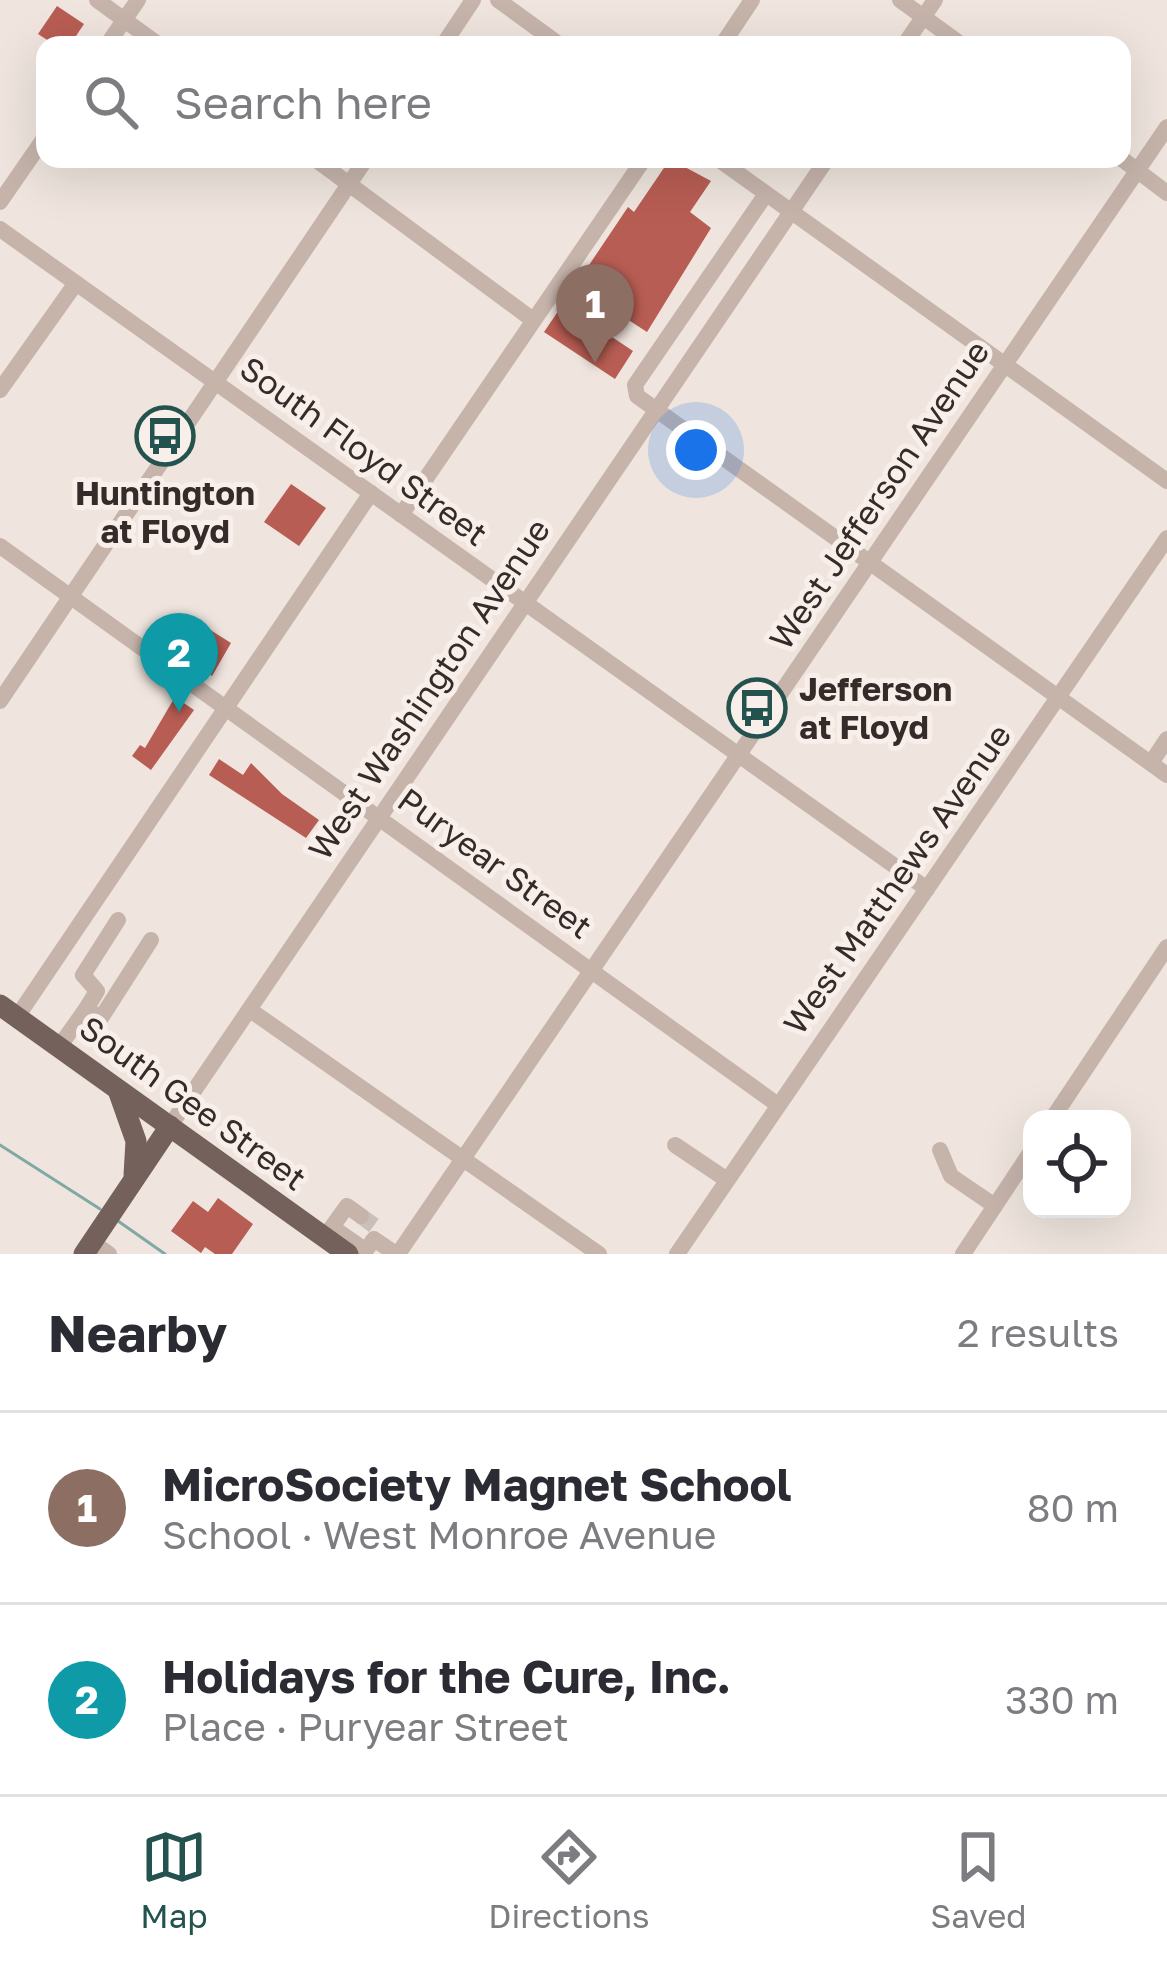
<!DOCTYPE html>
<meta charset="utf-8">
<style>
:root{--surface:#fff;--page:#f7f7f7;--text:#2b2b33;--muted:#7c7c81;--line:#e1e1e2;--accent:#24524e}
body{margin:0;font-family:"Golos Text",sans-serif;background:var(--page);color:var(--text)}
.controls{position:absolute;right:36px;bottom:36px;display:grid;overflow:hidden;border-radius:24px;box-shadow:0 12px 48px #0002}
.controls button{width:108px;height:108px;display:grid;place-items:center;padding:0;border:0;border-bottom:3px solid var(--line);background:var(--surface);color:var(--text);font:60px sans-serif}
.you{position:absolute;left:696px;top:450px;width:42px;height:42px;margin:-30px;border:9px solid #fff;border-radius:50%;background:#1a73e8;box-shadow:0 0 0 18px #1a73e833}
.badge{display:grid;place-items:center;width:78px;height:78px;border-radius:50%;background:var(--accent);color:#fff;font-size:39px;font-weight:700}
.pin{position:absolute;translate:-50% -99px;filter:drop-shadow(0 3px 6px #0008)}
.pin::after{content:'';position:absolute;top:63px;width:42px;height:36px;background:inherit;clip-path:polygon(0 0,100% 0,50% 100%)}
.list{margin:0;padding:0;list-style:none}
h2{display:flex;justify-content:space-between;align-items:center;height:156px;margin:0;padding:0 48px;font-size:51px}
h2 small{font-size:39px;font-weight:400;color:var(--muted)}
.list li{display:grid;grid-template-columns:78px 1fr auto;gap:36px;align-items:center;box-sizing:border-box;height:192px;padding:0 48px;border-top:3px solid var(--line)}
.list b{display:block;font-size:45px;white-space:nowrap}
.list p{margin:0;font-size:39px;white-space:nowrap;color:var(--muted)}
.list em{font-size:39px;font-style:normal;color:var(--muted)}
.icon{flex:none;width:66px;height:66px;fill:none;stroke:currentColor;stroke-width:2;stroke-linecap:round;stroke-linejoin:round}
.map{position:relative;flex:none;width:1167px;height:1254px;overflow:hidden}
.search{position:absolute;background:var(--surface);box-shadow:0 12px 48px #0002;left:36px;right:36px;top:36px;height:132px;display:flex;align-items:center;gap:30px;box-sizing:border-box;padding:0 42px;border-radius:24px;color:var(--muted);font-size:45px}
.sheet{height:540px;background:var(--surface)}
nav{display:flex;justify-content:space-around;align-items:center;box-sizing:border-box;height:168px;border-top:3px solid var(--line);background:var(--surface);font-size:33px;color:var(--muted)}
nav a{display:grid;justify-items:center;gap:6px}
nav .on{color:var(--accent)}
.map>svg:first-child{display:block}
</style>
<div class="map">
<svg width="1167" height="1254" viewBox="0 0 1167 1254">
<rect width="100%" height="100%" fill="#efe5de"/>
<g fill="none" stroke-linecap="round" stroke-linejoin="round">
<g stroke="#80a9a5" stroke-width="3">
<path d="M0,1145L100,1209"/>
<path d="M118,1221L165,1254"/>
</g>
</g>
<g fill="#b85d53">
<path d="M57,6L84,24L70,45H55L38,34Z"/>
<path d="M670,159L711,181L690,212L711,228L647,332L610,308L597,327L633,351L615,379L544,332L563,304L578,314L590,296L575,286L628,207L634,212Z"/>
<path d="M291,484L326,508L299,546L264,522Z"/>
<path d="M193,619L231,643L212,676L180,653L177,658L170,652Z"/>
<path d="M175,697L194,710L151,770L132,756L140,745L145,748Z"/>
<path d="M219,759L243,775L251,763L282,794L319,820L306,838L209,775Z"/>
<path d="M218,1198L253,1224L232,1254H215L205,1247L201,1253L171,1231L193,1201L208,1212Z"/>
</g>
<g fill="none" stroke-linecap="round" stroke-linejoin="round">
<path stroke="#cac0ba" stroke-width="16" stroke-dasharray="16 8" stroke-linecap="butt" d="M361,1216L376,1227"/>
<g stroke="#c6b4ab" stroke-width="16">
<path d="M97,0L159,45"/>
<path d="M498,0L560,45"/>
<path d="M900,0L962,45"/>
<path d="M107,45L138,0"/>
<path d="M443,45L473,0"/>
<path d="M722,45L752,0"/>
<path d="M904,45L935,0"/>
<path d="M315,159L533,320"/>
<path d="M718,159L1167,481"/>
<path d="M1122,159L1167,193"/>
<path d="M766,194L635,385L637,396L1167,775"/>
<path d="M0,202L45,137"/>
<path d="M0,229L927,889"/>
<path d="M0,390L76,283"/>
<path d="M401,515L644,159"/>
<path d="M0,546L778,1105"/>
<path d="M0,701L366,159"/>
<path d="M1151,763L1167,739"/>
<path d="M86,1009L97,991L83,975L118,920"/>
<path d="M250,1010L599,1254"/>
<path d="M17,1017L371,493"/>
<path d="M59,1047L86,1009L101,1018L151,940"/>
<path d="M1052,1119L1167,947"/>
<path d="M170,1126L827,159"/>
<path d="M675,1145L727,1180"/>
<path d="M940,1150L951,1176L995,1206"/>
<path d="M332,1227L347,1206L361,1216"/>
<path d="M324,1237L332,1227L365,1250"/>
<path d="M92,1242L109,1254"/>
<path d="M363,1254L374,1239L396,1254"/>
<path d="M398,1254L1167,127"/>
<path d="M677,1254L1167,538"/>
<path d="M963,1254L1032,1150"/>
</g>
<g stroke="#75615c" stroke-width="21">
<path d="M0,1005L348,1254"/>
<path d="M118,1090L136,1141L134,1175"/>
<path d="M84,1254L170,1126"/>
</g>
</g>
<defs>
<g id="bus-ring" transform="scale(3)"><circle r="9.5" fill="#f8efea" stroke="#24524e" stroke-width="1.5"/><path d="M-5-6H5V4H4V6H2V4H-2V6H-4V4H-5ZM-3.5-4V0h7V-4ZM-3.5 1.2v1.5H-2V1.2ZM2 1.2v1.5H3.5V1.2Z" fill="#24524e"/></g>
</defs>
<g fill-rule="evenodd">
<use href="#bus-ring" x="165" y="436"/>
<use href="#bus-ring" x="757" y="708"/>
</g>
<g text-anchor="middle" stroke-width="10" stroke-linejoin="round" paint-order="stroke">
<g font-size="33" fill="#352b29" stroke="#f8efea">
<text transform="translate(364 451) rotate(36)" y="12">South Floyd Street</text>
<text transform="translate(879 495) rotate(-56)" y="12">West Jefferson Avenue</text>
<text transform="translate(429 689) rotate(-56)" y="12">West Washington Avenue</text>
<text transform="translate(495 863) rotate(36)" y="12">Puryear Street</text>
<text transform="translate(897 879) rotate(-55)" y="12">West Matthews Avenue</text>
<text transform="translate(193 1103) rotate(36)" y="12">South Gee Street</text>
</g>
<g font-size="33" font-weight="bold" fill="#352b29" stroke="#f8efea">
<text x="165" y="505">Huntington<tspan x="165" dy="38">at Floyd</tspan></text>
<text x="799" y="701" text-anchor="start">Jefferson<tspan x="799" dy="38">at Floyd</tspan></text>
</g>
</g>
</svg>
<div class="controls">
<button><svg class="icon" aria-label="locate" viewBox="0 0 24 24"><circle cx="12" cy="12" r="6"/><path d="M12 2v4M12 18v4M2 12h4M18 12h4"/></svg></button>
</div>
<div class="you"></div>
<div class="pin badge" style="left:595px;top:363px;background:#8d6e63">1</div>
<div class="pin badge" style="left:179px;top:712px;background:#0f9aa8">2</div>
<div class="search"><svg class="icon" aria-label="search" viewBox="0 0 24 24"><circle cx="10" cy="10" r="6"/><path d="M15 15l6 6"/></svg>Search here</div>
</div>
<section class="sheet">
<h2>Nearby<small>2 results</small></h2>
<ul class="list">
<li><span class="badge" style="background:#8d6e63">1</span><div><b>MicroSociety Magnet School</b><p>School · West Monroe Avenue</p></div><em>80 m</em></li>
<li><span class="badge" style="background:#0f9aa8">2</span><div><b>Holidays for the Cure, Inc.</b><p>Place · Puryear Street</p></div><em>330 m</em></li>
</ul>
</section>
<nav>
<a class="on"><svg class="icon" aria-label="map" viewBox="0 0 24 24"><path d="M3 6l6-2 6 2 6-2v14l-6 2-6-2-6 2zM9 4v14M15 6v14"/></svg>Map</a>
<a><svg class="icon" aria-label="directions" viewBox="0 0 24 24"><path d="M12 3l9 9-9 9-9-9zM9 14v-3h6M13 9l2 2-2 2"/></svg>Directions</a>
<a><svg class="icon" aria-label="saved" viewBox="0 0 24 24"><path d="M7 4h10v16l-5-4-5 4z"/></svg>Saved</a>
</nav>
